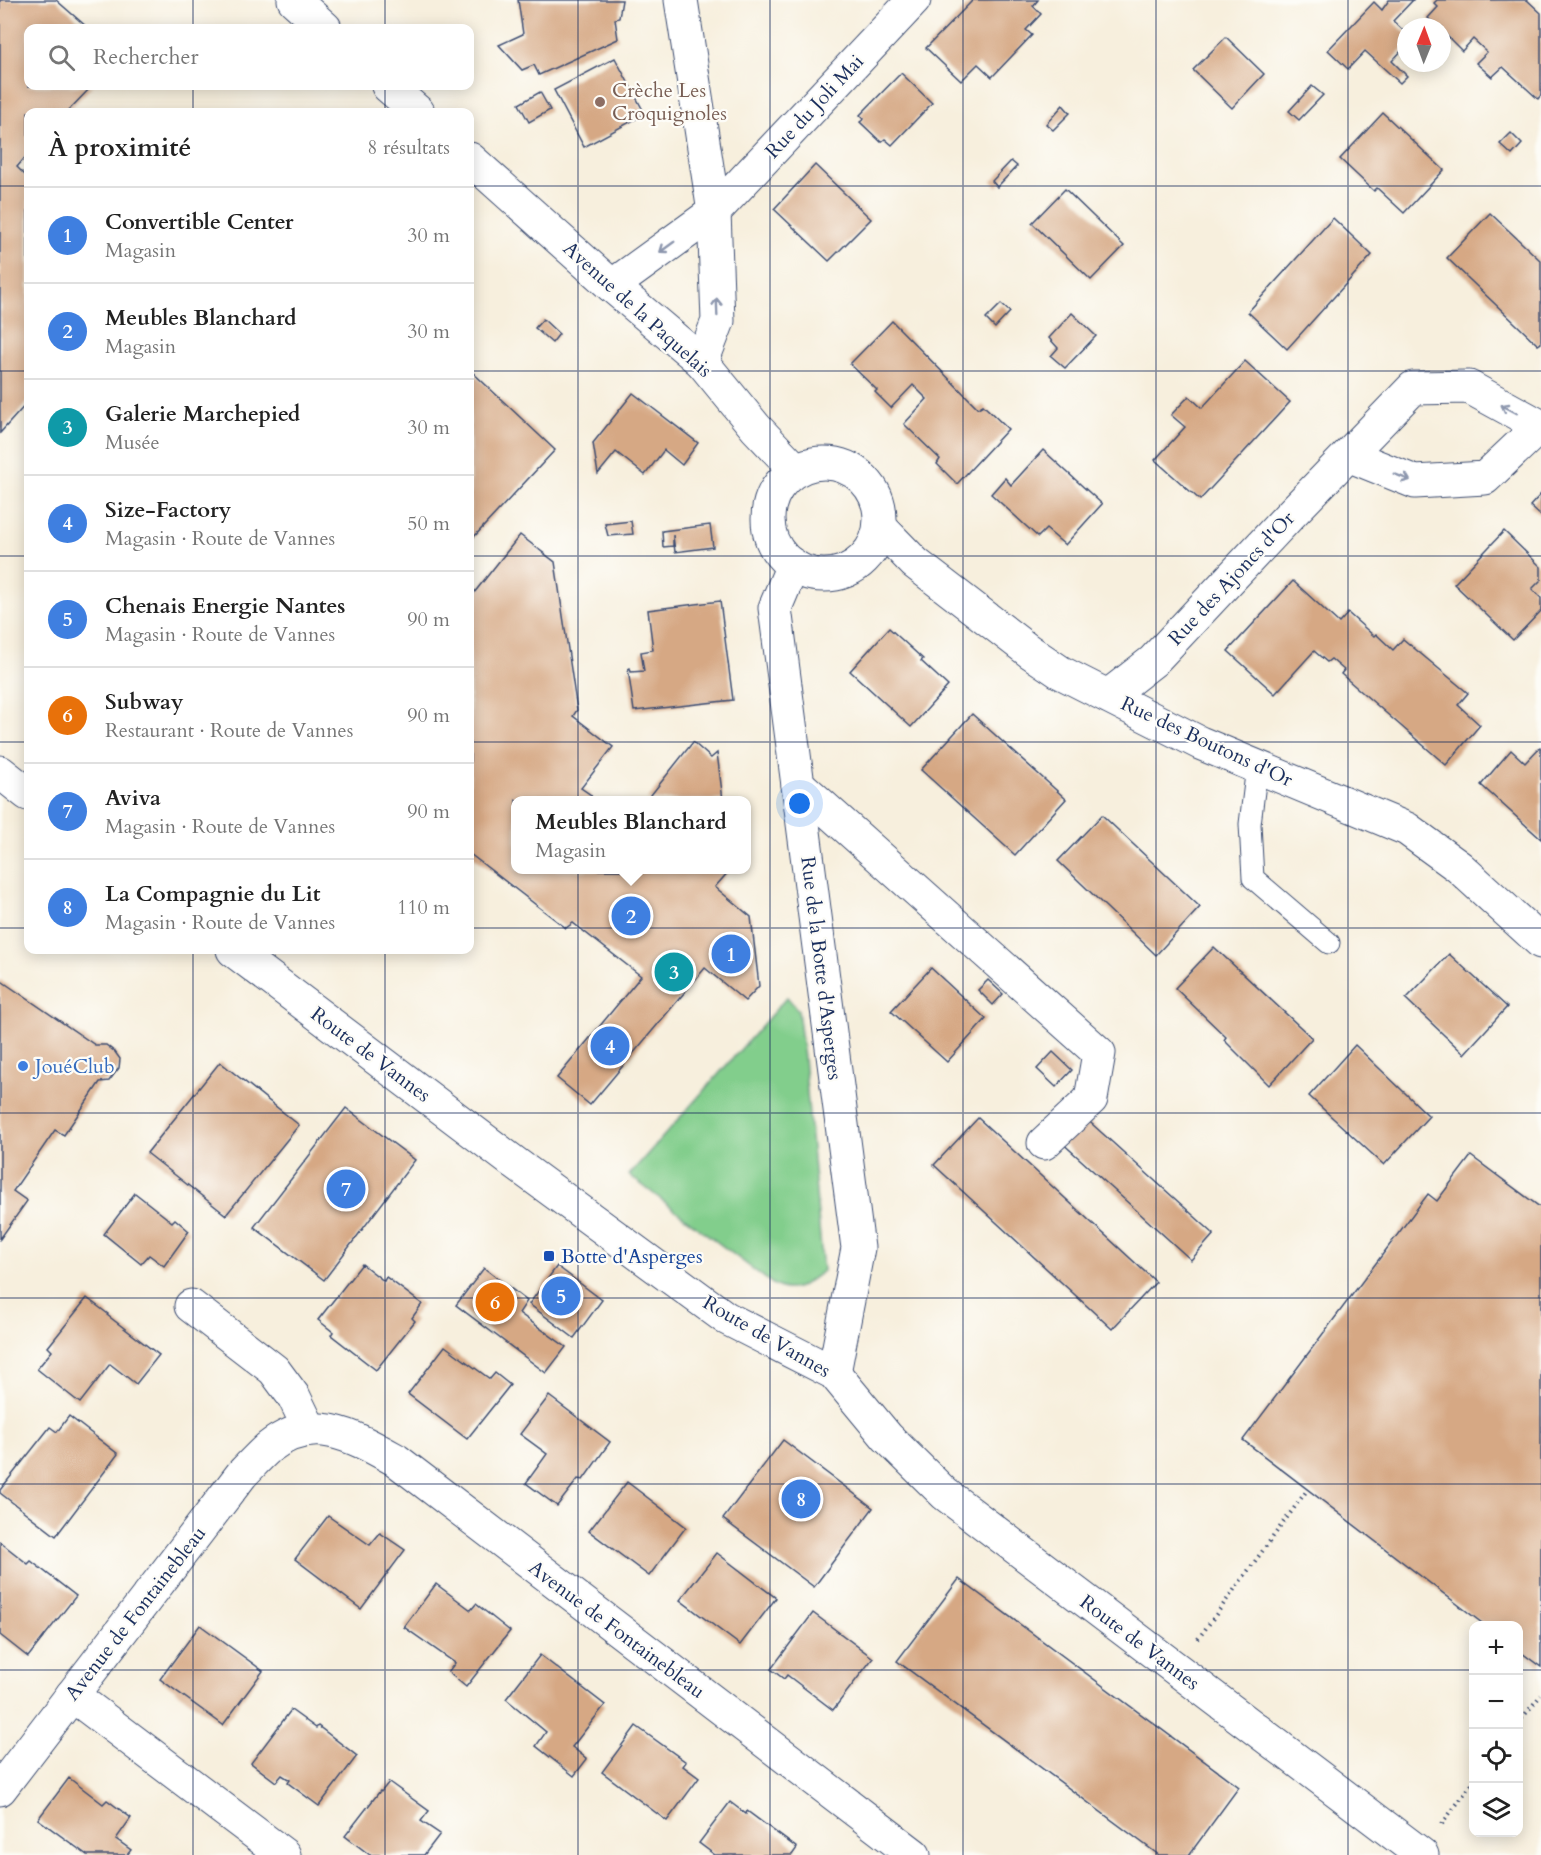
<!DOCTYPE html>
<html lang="fr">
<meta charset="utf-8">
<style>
:root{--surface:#fff;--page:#f6f6f6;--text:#222;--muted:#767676;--line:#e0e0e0;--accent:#1a73e8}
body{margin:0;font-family:Cardo,serif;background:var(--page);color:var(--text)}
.controls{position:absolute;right:18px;bottom:18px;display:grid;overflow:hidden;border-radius:12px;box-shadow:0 3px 15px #0003}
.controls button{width:54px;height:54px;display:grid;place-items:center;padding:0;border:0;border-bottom:2px solid var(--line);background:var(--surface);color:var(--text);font:30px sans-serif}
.compass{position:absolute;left:1397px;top:18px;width:54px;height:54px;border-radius:50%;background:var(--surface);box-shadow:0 3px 15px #0003;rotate:1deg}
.you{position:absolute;left:800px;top:804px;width:21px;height:21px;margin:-15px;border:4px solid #fff;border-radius:50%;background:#1a73e8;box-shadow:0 0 0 9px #1a73e833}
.badge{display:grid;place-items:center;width:39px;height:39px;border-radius:50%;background:var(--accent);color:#fff;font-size:20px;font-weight:700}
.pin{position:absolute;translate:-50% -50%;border:3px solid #fff;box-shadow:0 2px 6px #0006}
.popup{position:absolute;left:511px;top:796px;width:240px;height:78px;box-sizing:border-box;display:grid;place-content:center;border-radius:12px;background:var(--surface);filter:drop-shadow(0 2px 4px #0005);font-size:20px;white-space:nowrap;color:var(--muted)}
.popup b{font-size:22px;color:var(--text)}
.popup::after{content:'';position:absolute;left:50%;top:100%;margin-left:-12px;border:12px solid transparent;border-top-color:var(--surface)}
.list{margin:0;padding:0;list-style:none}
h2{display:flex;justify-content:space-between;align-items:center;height:78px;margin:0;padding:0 24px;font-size:26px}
h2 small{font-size:20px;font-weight:400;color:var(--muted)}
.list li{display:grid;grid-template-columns:39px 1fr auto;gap:18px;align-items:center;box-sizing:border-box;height:96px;padding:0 24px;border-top:2px solid var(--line)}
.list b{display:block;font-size:22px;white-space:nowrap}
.list p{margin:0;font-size:20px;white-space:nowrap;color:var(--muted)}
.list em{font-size:20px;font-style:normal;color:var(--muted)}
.icon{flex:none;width:33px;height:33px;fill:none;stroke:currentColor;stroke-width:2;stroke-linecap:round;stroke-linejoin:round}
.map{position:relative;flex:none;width:1541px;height:1855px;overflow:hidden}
.search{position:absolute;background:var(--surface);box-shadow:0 3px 15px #0003;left:24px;top:24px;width:450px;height:66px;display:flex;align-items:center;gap:15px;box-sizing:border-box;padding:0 21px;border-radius:12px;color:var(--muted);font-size:22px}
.panel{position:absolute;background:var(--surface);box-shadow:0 3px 15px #0003;left:24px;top:108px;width:450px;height:846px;border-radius:12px}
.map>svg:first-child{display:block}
</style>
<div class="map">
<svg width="1541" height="1855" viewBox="0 0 1541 1855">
<rect width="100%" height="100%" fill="#fdfcf7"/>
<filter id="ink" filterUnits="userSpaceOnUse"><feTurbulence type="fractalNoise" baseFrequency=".0167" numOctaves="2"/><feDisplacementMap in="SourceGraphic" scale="12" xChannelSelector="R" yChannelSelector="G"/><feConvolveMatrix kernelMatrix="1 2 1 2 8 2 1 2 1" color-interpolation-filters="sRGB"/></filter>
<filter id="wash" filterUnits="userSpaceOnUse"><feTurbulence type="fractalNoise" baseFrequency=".008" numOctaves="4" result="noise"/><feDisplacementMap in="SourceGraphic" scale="24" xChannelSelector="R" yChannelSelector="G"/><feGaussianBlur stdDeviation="1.35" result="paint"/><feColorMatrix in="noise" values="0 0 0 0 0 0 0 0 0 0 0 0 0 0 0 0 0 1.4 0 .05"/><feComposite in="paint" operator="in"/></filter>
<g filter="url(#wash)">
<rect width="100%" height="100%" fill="#f7efdd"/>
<path fill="#82ce8c" stroke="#4e7e75" stroke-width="1.5" d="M787,997L798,1010L804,1058L823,1271C805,1283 795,1296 774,1285L629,1175Z"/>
<g id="blocks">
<g fill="#d6a884">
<path d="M0,0H56L88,28H28V86H92L67,112H28V154L17,167L28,178V402L0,433Z"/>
<path d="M518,0H622L619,18L615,19L618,39L539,75L534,65L522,70L499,45L523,34Z"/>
<path d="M973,0H1038L1033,6L1041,14L1026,30L1032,35L992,77L978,64L961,81L926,48Z"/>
<path d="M1389,0H1413L1393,21L1406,33V46L1392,61L1407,76L1400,83L1365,51L1348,69L1328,50L1374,2L1382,10Z"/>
<path d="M1437,0H1527L1541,13V95L1538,99L1503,67L1492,77L1476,63L1487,52L1473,39L1462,51L1442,31V27H1438L1428,18L1438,7L1434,3Z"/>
<path d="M1226,37L1264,74L1232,108L1193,70Z"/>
<path d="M615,58L645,114L584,147L554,90Z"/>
<path d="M901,73L932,103L892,145L885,139L881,142L860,122L864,119L860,115Z"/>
<path d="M1312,86L1323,95L1299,120L1289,111Z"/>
<path d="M540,92L550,110L529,122L519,104Z"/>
<path d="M1063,105L1070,113L1053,130L1046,124Z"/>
<path d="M1383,113L1444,170L1404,213L1377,188L1374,191L1340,159Z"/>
<path d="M1511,133L1522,144L1512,155L1500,144Z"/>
<path d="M1011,161L1017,166L997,187L992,181Z"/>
<path d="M815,165L871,219L829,261L774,209Z"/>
<path d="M1065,189L1124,246L1091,280L1032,223Z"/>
<path d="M1490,213L1541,261V343L1538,345L1447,258Z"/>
<path d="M1333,218L1372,255L1287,349L1248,312Z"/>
<path d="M1001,304L1010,312L995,328L986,319Z"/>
<path d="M1072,313L1096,336L1065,368L1051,356L1058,348L1049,338Z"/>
<path d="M543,319L559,334L552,343L535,328Z"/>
<path d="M892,321L978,408L983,405L1008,429L957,484L937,464L940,459L904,424L927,399L913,385L891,408L875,392L877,390L850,364Z"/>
<path d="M1245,361L1290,402L1200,500L1155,460L1185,427L1171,415L1189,396L1202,408Z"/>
<path d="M470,370L555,450L470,541Z"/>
<path d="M633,393L698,443L682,465L664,450L645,475L616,452L598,474L593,443Z"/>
<path d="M1043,450L1102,504L1065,545L1046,529L1038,537L991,494L1005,478L1011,485Z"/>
<path d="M1541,494V516L1530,506Z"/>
<path d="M631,521L633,534L608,536L605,524Z"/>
<path d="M710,525L713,547L675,552L673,535V546L663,547L662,531Z"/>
<path d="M1504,531L1541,567V580L1532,589L1541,598V611L1513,640L1454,584Z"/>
<path d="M520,535L555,562L577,710L573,716L613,747L581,788L591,795L592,800H516V870H730L715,887L751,917L759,986L745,1001L705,968L590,1105L557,1078L641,976L573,923L566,928L470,854V598Z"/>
<path d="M1293,581L1339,623L1348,613L1374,636L1376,634L1393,650L1403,639L1468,693L1458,705L1480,725L1446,765L1341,674L1344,670L1331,659L1327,662L1314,651L1275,694L1228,651Z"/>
<path d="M720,601L733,700L634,711L628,669L630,668L631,672L644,671L641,652L653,650L648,610Z"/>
<path d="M889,628L923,659L921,661L948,686L911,727L850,671Z"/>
<path d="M972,714L1066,799L1015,855L921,770Z"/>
<path d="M693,742L711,758L717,753L723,800H647Z"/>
<path d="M1540,747L1541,749V839L1481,785L1511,750L1525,763Z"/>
<path d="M1102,815L1200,907L1156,955L1058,861Z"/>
<path d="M1214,947L1312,1038L1269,1085L1224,1040L1226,1037L1175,988Z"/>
<path d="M1449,954L1507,1007L1464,1054L1406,999Z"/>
<path d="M931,968L986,1019L947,1062L891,1011Z"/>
<path d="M0,980L95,1045H106L115,1052L120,1059L119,1068L109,1081L100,1082L64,1135L55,1130L13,1191L27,1201L0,1239Z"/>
<path d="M988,980L1003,994L993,1005L978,990Z"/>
<path d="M1355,1045L1429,1116L1384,1165L1309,1096Z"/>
<path d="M1053,1052L1072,1070L1056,1087L1037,1069Z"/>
<path d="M220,1062L299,1125L226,1215L147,1153Z"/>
<path d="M346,1108L415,1160L324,1280L254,1227Z"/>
<path d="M1082,1115L1214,1234L1191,1260L1059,1140Z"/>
<path d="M978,1118L1156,1282L1112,1329L934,1165Z"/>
<path d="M1471,1156L1541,1208V1667L1518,1650V1626H1486L1243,1440L1428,1194L1437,1201Z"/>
<path d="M135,1193L172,1222L175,1219L189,1231L164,1266L149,1255L141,1264L104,1234Z"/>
<path d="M362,1264L384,1281L386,1277L422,1304L412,1318L415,1321L376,1370L331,1335L333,1332L318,1320Z"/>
<path d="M557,1266L602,1300L574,1338L529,1304Z"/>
<path d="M484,1268L527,1301L519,1313L566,1347L546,1373L456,1305Z"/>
<path d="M87,1298L108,1314L107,1315L159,1355L136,1384L110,1364L80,1403L37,1369L52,1351L48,1347Z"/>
<path d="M445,1346L490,1379L495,1373L510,1385L467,1439L408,1394Z"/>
<path d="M549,1396L610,1442L583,1480L578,1479L557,1506L526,1483L547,1454L520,1434Z"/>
<path d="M69,1416L118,1454L56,1536L0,1493V1490L50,1427L57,1432Z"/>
<path d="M783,1440L873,1508L814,1587L723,1519Z"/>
<path d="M627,1482L686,1527L649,1576L589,1531Z"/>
<path d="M328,1516L370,1545L380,1533L405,1550L361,1609L295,1559Z"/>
<path d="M0,1542L28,1564L31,1561L76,1596L28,1657L0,1635Z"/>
<path d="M717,1553L776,1598L740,1645L680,1600Z"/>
<path d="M959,1579L1239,1787L1189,1855H1159L897,1661Z"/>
<path d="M436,1584L471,1610L476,1604L510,1631L466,1687L448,1672L455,1663L404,1627Z"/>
<path d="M813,1613L873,1658L833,1710L787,1675L784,1679L771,1669Z"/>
<path d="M200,1625L263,1671L223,1725L160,1679Z"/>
<path d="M540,1655L605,1705L572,1747L587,1759L574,1776L536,1746L546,1732L506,1699Z"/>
<path d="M291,1710L316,1728L318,1726L357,1756L319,1806L288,1783L290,1780L282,1775L276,1782L251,1763Z"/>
<path d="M636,1726L686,1762L683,1766L699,1778L667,1821L602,1772Z"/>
<path d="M69,1778L103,1804L107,1800L131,1818L116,1839L131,1850L127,1855H87L38,1819Z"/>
<path d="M389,1782L429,1811L421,1821L440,1834L424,1855H370L345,1836L380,1791L381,1792Z"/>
<path d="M730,1802L746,1814L747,1811L797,1848L792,1855H715L699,1843Z"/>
</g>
</g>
</g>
<g filter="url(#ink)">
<use href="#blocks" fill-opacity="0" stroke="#3c4c71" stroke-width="1.5"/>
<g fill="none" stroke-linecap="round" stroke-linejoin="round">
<g stroke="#3c4c71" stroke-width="23">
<path id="lane" d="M1257,766L1250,824L1253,878L1329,943"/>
</g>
<g stroke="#3c4c71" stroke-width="35">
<g id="street">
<path d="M294,0L325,28"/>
<path d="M681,0L714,212L718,321L702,362"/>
<path d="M388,86L418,112"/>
<path d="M470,159L612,286L702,362L756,428L796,470"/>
<path d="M612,286L714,212L914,0"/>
<circle cx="824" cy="519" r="56"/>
<path d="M880,527L915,563L1029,651L1060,672L1200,743L1407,829L1459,867L1541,942"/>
<path d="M793,565L775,608L858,1248L834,1373"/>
<path d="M1108,696L1153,661L1290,515L1413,388L1469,387L1540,426L1485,478L1415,482L1348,455"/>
<path d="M798,784L1099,1053L1091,1099L1044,1143"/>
<path d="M191,1306L274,1370L294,1397L309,1428"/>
<path d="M72,1695L284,1855"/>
<path d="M0,1789L242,1474C250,1466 259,1456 268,1448C312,1412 353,1436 396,1460L914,1855"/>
</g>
</g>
<g stroke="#3c4c71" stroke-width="35">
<g id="secondary">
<path d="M0,772L28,794"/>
<path d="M233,950L516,1164L726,1318L834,1373L887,1437L945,1494L1422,1855"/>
</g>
</g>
<g stroke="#3c4c71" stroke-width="4" stroke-dasharray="1.5 4.5" stroke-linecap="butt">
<path d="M1198,1639L1308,1489"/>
<path d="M1518,1723L1541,1695"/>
<path d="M1442,1824L1474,1781"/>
</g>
<use href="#lane" stroke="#fff" stroke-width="21"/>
<use href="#street" stroke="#fff" stroke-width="33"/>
<use href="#secondary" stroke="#fff" stroke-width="33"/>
</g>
<defs><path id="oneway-shaft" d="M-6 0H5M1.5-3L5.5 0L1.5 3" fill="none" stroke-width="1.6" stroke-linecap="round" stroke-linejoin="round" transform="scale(1.5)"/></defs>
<g stroke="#8d97ae">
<use href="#oneway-shaft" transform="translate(667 247) rotate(144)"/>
<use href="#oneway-shaft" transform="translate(717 307) rotate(-92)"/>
<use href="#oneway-shaft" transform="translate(1509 409) rotate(-152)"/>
<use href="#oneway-shaft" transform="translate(1402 477) rotate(22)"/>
</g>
</g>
<path fill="none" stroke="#1b2f5e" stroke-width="1.5" stroke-opacity="0.55" d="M193,0V28M385,0V28M578,0V1855M770,0V1855M963,0V1855M1156,0V1855M1348,0V1855M193,86V112M385,86V112M0,186H28M470,186H1541M0,371H28M470,371H1541M0,556H28M470,556H1541M0,742H28M470,742H1541M0,928H28M470,928H1541M193,950V1855M385,950V1855M0,1113H1541M0,1298H1541M0,1484H1541M0,1670H1474M1518,1670H1541"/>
<circle fill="#8d6e63" stroke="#fdfcf7" stroke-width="2" cx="600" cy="102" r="6"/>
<circle fill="#3f7fe0" stroke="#fdfcf7" stroke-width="2" cx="23" cy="1066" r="6"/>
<rect fill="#1a4fb4" stroke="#fdfcf7" stroke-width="2" x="543" y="1250" width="12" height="12" rx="3"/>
<g text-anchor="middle" stroke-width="4.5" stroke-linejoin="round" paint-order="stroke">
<g font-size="20" fill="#785e54" stroke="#fdfcf7" text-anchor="start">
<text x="612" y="97">Crèche Les<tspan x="612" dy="23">Croquignoles</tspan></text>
</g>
<g font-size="20" fill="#1b2f5e" stroke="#fdfcf7">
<text transform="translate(814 106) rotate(-47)" y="7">Rue du Joli Mai</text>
<text transform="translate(638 309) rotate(42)" y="7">Avenue de la Paquelais</text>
<text transform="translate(1231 578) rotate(-47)" y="7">Rue des Ajoncs d'Or</text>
<text transform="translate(1207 741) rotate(25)" y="7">Rue des Boutons d'Or</text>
<text transform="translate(822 968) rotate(83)" y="7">Rue de la Botte d'Asperges</text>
<text transform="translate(371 1054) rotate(37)" y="7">Route de Vannes</text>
<text transform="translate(767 1336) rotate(30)" y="7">Route de Vannes</text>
<text transform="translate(135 1613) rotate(-52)" y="7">Avenue de Fontainebleau</text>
<text transform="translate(617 1629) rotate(37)" y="7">Avenue de Fontainebleau</text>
<text transform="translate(1140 1642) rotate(37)" y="7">Route de Vannes</text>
</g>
<g font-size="20" fill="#366cbe" stroke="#fdfcf7" text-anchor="start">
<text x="35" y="1073">JouéClub</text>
</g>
<g font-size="20" fill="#164399" stroke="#fdfcf7" text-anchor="start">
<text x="561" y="1263">Botte d'Asperges</text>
</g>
</g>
</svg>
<div class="controls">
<button>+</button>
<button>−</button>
<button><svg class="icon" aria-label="locate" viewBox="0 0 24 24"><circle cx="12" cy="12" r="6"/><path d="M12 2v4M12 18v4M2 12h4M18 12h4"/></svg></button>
<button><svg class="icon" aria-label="layers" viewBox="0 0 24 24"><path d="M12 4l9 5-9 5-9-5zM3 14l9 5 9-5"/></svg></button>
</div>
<svg class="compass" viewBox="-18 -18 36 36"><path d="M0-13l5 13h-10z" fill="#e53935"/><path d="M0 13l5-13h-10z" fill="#767676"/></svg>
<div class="you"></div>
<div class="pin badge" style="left:731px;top:954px;background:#3f7fe0">1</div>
<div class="pin badge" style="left:631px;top:916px;background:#3f7fe0">2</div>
<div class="popup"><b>Meubles Blanchard</b>Magasin</div>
<div class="pin badge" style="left:674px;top:972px;background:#0f9aa8">3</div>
<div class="pin badge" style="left:610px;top:1046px;background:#3f7fe0">4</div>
<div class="pin badge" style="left:561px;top:1296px;background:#3f7fe0">5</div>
<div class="pin badge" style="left:495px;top:1302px;background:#e8710a">6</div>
<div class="pin badge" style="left:346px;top:1189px;background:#3f7fe0">7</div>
<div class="pin badge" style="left:801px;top:1499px;background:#3f7fe0">8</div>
<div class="search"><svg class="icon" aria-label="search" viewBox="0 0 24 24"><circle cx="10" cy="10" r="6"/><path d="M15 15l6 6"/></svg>Rechercher</div>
<section class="panel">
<h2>À proximité<small>8 résultats</small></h2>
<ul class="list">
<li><span class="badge" style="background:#3f7fe0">1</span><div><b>Convertible Center</b><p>Magasin</p></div><em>30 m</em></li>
<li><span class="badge" style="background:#3f7fe0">2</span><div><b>Meubles Blanchard</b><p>Magasin</p></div><em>30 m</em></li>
<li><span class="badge" style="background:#0f9aa8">3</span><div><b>Galerie Marchepied</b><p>Musée</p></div><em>30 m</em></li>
<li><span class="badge" style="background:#3f7fe0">4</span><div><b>Size-Factory</b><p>Magasin · Route de Vannes</p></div><em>50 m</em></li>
<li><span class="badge" style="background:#3f7fe0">5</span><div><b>Chenais Energie Nantes</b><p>Magasin · Route de Vannes</p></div><em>90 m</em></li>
<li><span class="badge" style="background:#e8710a">6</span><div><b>Subway</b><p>Restaurant · Route de Vannes</p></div><em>90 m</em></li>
<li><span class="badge" style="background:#3f7fe0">7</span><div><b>Aviva</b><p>Magasin · Route de Vannes</p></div><em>90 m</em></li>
<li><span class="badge" style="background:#3f7fe0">8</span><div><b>La Compagnie du Lit</b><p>Magasin · Route de Vannes</p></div><em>110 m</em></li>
</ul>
</section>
</div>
